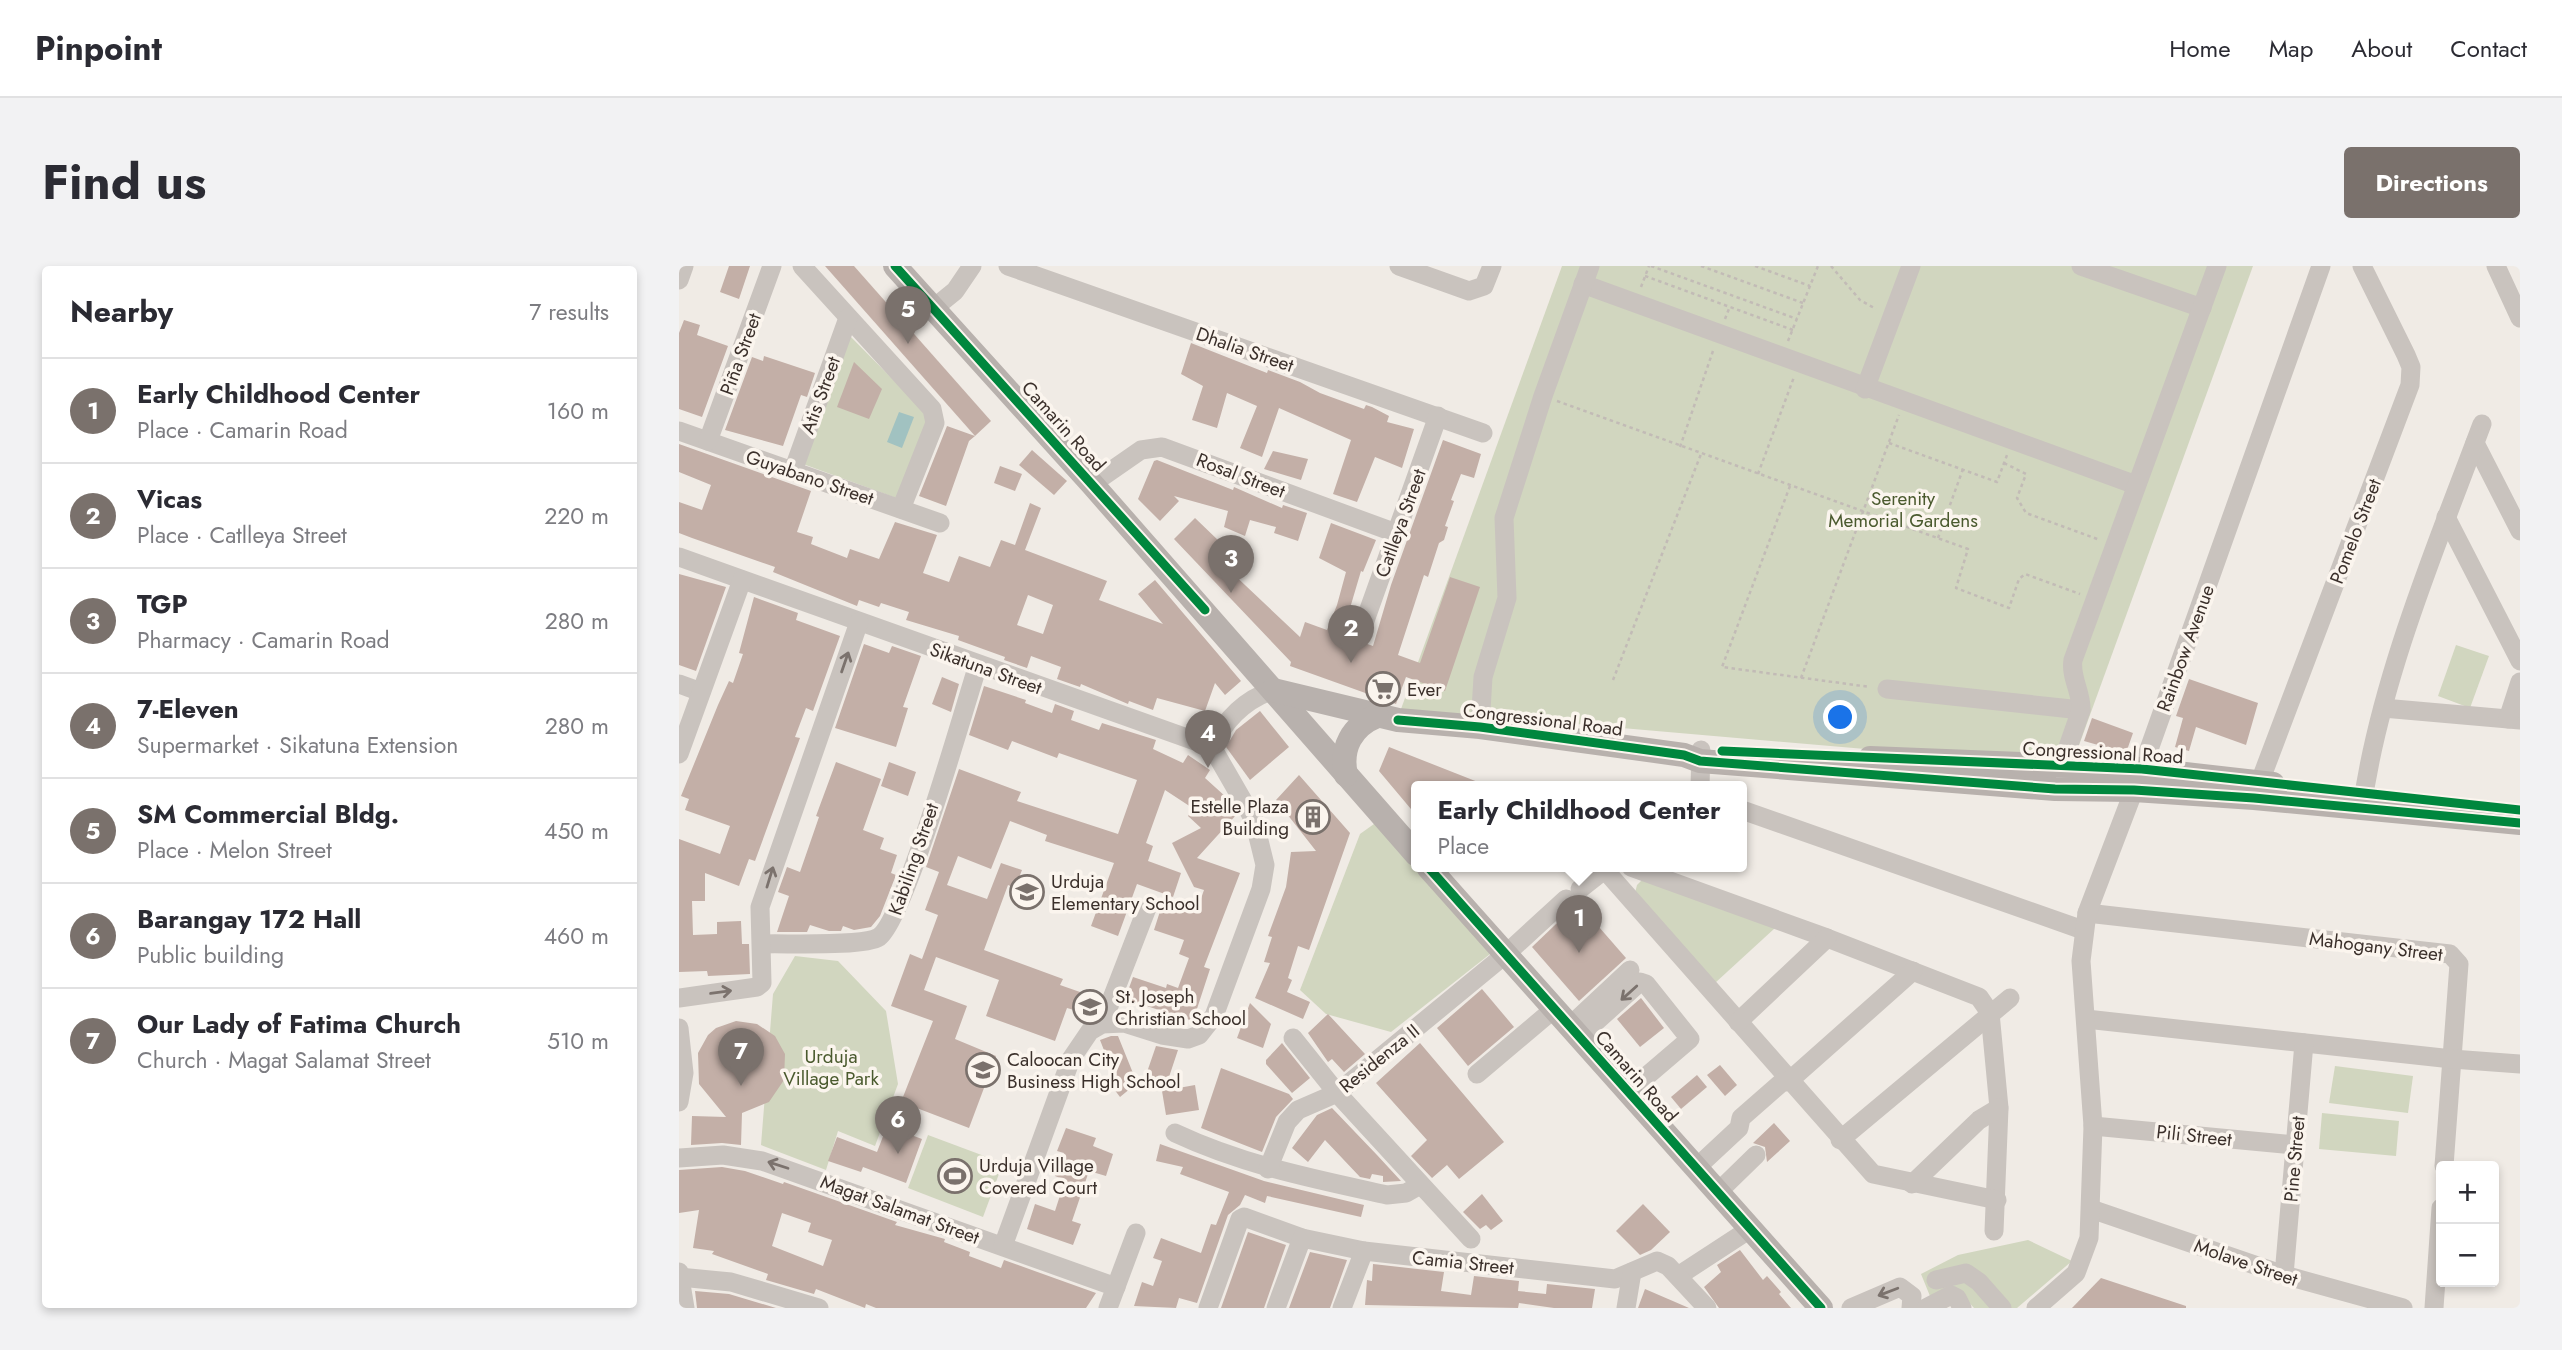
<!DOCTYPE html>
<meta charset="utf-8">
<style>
:root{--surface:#fff;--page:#f2f2f3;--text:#2b2b33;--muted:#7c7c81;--line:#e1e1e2;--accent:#7a716c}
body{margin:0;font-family:Jost,sans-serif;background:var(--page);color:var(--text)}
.controls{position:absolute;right:21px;bottom:21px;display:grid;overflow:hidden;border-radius:7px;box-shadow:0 4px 10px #0003}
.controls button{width:63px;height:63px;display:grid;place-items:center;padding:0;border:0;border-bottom:2px solid var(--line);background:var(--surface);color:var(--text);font:35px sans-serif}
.you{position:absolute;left:1162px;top:452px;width:24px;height:24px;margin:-18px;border:5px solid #fff;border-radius:50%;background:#1a73e8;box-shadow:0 0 0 10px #1a73e833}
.badge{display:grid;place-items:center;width:46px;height:46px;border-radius:50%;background:var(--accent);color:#fff;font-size:23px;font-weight:700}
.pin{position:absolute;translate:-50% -58px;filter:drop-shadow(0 2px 4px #0008)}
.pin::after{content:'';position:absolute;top:37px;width:24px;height:21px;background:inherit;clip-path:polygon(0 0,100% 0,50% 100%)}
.popup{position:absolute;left:732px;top:515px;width:336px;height:91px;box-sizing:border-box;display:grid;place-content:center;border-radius:7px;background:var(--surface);filter:drop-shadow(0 2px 5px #0005);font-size:23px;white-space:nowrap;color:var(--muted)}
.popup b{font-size:26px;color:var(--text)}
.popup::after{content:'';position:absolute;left:50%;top:100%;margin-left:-14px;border:14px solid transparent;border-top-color:var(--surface)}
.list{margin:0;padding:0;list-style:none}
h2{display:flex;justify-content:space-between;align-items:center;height:91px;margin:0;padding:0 28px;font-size:30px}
h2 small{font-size:23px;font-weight:400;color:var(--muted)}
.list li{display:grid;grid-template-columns:46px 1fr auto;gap:21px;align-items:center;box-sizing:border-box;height:105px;padding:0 28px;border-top:2px solid var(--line)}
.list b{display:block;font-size:26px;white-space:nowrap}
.list p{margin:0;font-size:23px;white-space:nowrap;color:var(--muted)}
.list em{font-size:23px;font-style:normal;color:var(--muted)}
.map{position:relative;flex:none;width:1841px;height:1042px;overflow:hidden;border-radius:7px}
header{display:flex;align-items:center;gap:42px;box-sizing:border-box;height:98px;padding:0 35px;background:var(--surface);border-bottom:2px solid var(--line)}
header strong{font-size:33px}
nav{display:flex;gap:38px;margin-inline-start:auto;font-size:24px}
.intro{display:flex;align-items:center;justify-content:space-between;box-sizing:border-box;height:168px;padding:0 42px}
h1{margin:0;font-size:49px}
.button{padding:18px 32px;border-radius:7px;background:var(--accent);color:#fff;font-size:24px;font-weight:700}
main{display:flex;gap:42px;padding:0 42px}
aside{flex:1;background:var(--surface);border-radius:7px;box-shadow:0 4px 10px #0003}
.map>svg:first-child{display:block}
</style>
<header>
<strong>Pinpoint</strong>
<nav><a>Home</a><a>Map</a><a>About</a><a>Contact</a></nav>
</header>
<div class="intro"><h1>Find us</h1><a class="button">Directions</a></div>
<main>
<aside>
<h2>Nearby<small>7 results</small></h2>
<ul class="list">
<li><span class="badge">1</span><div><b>Early Childhood Center</b><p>Place · Camarin Road</p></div><em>160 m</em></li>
<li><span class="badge">2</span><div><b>Vicas</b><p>Place · Catlleya Street</p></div><em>220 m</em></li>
<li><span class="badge">3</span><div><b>TGP</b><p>Pharmacy · Camarin Road</p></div><em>280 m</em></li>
<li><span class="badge">4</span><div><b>7-Eleven</b><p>Supermarket · Sikatuna Extension</p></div><em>280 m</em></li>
<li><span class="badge">5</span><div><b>SM Commercial Bldg.</b><p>Place · Melon Street</p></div><em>450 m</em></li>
<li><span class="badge">6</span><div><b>Barangay 172 Hall</b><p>Public building</p></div><em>460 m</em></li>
<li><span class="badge">7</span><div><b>Our Lady of Fatima Church</b><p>Church · Magat Salamat Street</p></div><em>510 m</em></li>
</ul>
</aside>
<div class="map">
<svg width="1841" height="1042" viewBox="0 0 1841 1042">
<rect width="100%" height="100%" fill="#f0ebe5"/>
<g fill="#d1d6bf">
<path d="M883,0H1574L1395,493L1221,486L722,443Z"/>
<path d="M170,69L250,150L220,233L124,198Z"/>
<path d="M1777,379L1810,390L1791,442L1759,430Z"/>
<path d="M702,553L811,688L712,766L647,748L621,724L681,568Z"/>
<path d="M964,613L1096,662L1036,717L956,627L958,619Z"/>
<path d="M116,690L159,695L207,745L219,818L196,880L159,865L147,904L82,879L94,728Z"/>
<path d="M1656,800L1734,810L1729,847L1650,837Z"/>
<path d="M1643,847L1720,855L1717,890L1640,883Z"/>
<path d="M249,869L324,897L304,951L229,922Z"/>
<path d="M1349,974L1393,995L1338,1042H1295L1278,1023L1253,1035L1242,1008L1279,989Z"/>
</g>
<path fill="#a1c2c1" d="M220,146L235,151L223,182L208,176Z"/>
<g fill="#c3afa7" fill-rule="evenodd">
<path d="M50,0H71L60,33L41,26Z"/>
<path d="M146,0H175L312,155L296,170Z"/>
<path d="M5,54L21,59L18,69L49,80L23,151L0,143V67Z"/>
<path d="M512,77L588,107L589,104L621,116L641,127L685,143L687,139L693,141L710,150L708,156L735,163L723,202L696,191L678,236L654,228L672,174L600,142L583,191L561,182L578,140L548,127L538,162L513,154L524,120L502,108Z"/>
<path d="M85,90L136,107L128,131L122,129L104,180L46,164L73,91L84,95Z"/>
<path d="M175,96L203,123L190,153L158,141Z"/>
<path d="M268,160L296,170L290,175L267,240L240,230Z"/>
<path d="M764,174L802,188L795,212L782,208L772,234L775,235L766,260L769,261L765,274L760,277L749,311L745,309L719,389L741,397L771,311L801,321L766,425L727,411L717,438L611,400L612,396L495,273L516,252L541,276L531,286L621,371L626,356L648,364L658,339L667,306L640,292L652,257L697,274L684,306L682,305L663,369L694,380L712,319Z"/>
<path d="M0,178L132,225L118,266L134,271L132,278L168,292L171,283L200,293L216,256L258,269L244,307L270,316L280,290L311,301L322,274L336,279L351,237L362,242L346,284L428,315L420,334L484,358L459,328L476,314L562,415L546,429L536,417L526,445L478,432L474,444L450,435L449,438L402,418L401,421L378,413L382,401L352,390L348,402L325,394L326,391L279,374L280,370L227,354L230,346L202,337L200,341L180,334L178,340L94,306L96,301L13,272L0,267V236L23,244L32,219L0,206ZM349,329L374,339L364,368L338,359Z"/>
<path d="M353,184L388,215L375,229L340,199Z"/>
<path d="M594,185L629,193L622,214L585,203Z"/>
<path d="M478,194L554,224L555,221L603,242L604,239L628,247L619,275L595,267L597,261L571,254L566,270L545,261L549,245L495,230L500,235L481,255L459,233L475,195Z"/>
<path d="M321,200L343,208L336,225L315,217Z"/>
<path d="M0,308L47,321L17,405L0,399Z"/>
<path d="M75,331L119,347L117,354L161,370L134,445L127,442L116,471L121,472L76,595L70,593L60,620L26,607V635H13L14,669L38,668V656L62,655L63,678H70L71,708L29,710L28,705L0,706V573L41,588L51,560L6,544L10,533L2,530L39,439L50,415L54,417L64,388L60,387Z"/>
<path d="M185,378L210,387L213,380L242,390L224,441L229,442L217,481L156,462Z"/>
<path d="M263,411L280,418L272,446L253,438Z"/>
<path d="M1510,413L1579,437L1567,479L1517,461L1510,485L1496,481L1504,452L1497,450Z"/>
<path d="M305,420L347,434L346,437L373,447L376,438L395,445L392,454L420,464L423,457L477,474L474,483L504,497L509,489L531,504L526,512L547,531L558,548L518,592L561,607L525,701L531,703L514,755L446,733L454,711L487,722L488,718L499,722L510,692L500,688L505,674L475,664L484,636L517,647L525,624L515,621L493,577L522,562L509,550L515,543L486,524L467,577L474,580L469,595L502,607L494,631L458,618L439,670L412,660L435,597L366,575L368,569L331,555L312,603L279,590L268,619L308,633L322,597L343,604L336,622L329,619L305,684L384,713L381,719L401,726L395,744L388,742L376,775L307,750L320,714L257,691L245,724L288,740L276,773L317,790L290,862L222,836L254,755L212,740L231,688L243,693L259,649L246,644L260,606L247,601L280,503L342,526L338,535L439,568L458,514L380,487L378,492L333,475L329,484L290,469Z"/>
<path d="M581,445L610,481L571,514L547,481L557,464Z"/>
<path d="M1413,452L1454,467L1447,487L1405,475Z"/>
<path d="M710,481L809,520V521H737V549L700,505Z"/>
<path d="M157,496L202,513L184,564L205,572L201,583L218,589L212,607L217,609L201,650L192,661L175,664L164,660L162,665H150L131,659L128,666H98L110,630L99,626L108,601L121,606L140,551L137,550Z"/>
<path d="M210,496L237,506L229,530L202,520Z"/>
<path d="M620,509L671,567L630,684L619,680L609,712L613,714L608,726L631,736L624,753L576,732L591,697L585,696L593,671L589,670L607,621L612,586L637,585L597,534Z"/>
<path d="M899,637L947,692L900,735L853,681Z"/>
<path d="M803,723L835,761L789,800L758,762Z"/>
<path d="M962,732L985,762L961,781L938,753Z"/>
<path d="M571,737L592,758L584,782L558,772Z"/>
<path d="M649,748L686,788L665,806L653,793L649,796L629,767Z"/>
<path d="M57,755L78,758L96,770L106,788L105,814L90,836L63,847L62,879L43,877L12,879L13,850L47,851L20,818L19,787L29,769L37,762Z"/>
<path d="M432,770H439L458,817L441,831L432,819L437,815L421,774Z"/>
<path d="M603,777L631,812L613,827L587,798V794Z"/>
<path d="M741,777L825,876L780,913L768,899L753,912L732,890L748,874L697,817Z"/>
<path d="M477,780L499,784L488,817L467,809Z"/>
<path d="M1041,799L1058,819L1046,830L1028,809Z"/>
<path d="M542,802L610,828L614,833L597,851L583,886L522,862Z"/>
<path d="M1018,809L1028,821L1002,843L992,831Z"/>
<path d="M516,819L520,844L487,849L483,825Z"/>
<path d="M653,842L698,889L722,915L704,916V910L693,908L691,913L681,911L646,874L629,896L613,882L638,849Z"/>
<path d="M1095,857L1111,875L1088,896L1086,881L1074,877Z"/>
<path d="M208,860L243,873L227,917L184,901L182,906L149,895L158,871L198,886Z"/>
<path d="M387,862L417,872L414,880L434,888L427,910L410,905L393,955L402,958L394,979L348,963L356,938L376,945L386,914L376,910L385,887L378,885Z"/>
<path d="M481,878L585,915L685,939L682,951L588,930L586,937L566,929L561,939L549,949L518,1037L500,1032L497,1042L455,1040L463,1016L474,1020L483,995L474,992L482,972L522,987L532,958L537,959L550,926L501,908L504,901L477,895Z"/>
<path d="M43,901L66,905L104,918L105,916L218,956L216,959L266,973L265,976L291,986L290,990L322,1002L325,994L417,1027L407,1042H197L187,1038L186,1042L137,1023L135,1028L87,1014L89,1008L33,988L35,985L14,982L20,944L0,947V904ZM103,947L132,957L129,966L153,974L144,1000L93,980Z"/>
<path d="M803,928L824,955L812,964L807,959L801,963L784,946Z"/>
<path d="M964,938L991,966L972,984L961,989L937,965Z"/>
<path d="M569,966L607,979L585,1042H542Z"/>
<path d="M1061,984L1084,1014L1088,1010L1102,1026L1100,1028L1112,1042H1040L1025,1021L1042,1006L1038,999Z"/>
<path d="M631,986L668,994L651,1042H610Z"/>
<path d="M694,998L765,1006L762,1025L792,1029L795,1010L840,1015L839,1025L867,1028L868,1018L916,1023L913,1042H875L840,1037L839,1042L686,1039L688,1014L693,1015Z"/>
<path d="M1422,1012L1507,1040V1042H1393Z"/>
<path d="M966,1023L1010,1042H959Z"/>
<path d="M16,1025L50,1028L97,1042H18Z"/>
</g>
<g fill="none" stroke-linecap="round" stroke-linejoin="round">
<g stroke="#c2bbb6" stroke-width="2.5" stroke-dasharray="3.5 3.5" stroke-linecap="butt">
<path d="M972,0L1118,53"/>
<path d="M1022,0L1124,37"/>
<path d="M1076,0L1131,20"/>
<path d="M1152,0L1181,34L1197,43"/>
<path d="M966,10L1114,64"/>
<path d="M962,21L970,0"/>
<path d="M1046,53L1051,40"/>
<path d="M1109,75L1139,0"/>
<path d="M878,135L1289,283L1277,322L1330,342L1340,313L1346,308L1401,328"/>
<path d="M1210,177L1318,216L1328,189"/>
<path d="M1001,181L1035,82"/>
<path d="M1325,197L1347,208L1338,232L1347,247L1421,274"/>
<path d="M1079,208L1115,111"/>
<path d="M1111,220L1043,401L1191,421"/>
<path d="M1259,272L1284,203"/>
<path d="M1122,412L1220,149"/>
<path d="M934,414L1022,188"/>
</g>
<g stroke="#c9c3be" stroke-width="19">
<path d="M123,0L253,143L256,157L222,243"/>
<path d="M329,0L804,167"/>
<path d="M720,0L790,25L805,20L813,0"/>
<path d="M1402,0L1523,42"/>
<path d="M1817,0L1841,52"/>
<path d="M0,14L5,0"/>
<path d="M904,18L1457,219"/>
<path d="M255,42L276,25L293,0"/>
<path d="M1186,123L1232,0"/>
<path d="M0,165L261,257"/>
<path d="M29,175L93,0"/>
<path d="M1796,177L1841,265"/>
<path d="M114,205L169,52"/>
<path d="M413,218L462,184L483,181L717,267"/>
<path d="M1767,251L1841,395"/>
<path d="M0,291L533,481"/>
<path d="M683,363L759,150"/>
<path d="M0,418L22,426"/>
<path d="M1208,423L1402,444"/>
<path d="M1704,442L1841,454"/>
<path d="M1829,453L1841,416"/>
<path d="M801,461L804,411L828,332L825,252L864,130L911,0"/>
<path d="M533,481C546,453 565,434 594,424"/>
<path d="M0,488L63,314"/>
<path d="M1382,501L1402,444C1403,427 1391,411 1394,394L1538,0"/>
<path d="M1021,521L1022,484"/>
<path d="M1577,526L1731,119L1732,101L1727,89L1683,0"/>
<path d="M1683,542C1700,416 1758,278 1803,158"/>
<path d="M1063,544L1404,664"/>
<path d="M952,601L1148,672L1300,731L1311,747L1320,842L1315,965"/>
<path d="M925,603L1194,908L1318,934"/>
<path d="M901,623L929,601"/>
<path d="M1408,647L1771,688L1780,698L1765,900"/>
<path d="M83,678C105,677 185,681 200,671C226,653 285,442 299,399"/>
<path d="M0,732L78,721L83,717L81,641L180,356"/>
<path d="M1407,753L1773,793L1841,798"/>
<path d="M1059,756L1148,672"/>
<path d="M423,758L468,642"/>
<path d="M891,760L951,704"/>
<path d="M0,762L5,807L0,836"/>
<path d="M900,771L961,716L967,718L1011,773L949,826"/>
<path d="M614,772L658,827L792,973"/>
<path d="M798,808L875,743"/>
<path d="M1414,860L1616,879"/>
<path d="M496,867C564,899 635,913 708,929L727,927L741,919"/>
<path d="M1161,874L1331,732"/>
<path d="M0,892L44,889L83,895L437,1021"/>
<path d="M589,903L608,856L619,844L658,827L827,688L887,633"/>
<path d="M1016,903L1060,862L1062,852L1102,817L1110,815L1234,705"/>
<path d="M1233,918L1300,854L1320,842"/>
<path d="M1038,927L1077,889"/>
<path d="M1412,943L1605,1009L1724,1042"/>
<path d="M324,980L392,793L411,765L423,758L445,757L483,769L509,773L520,769L535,750L582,623L586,599L575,554L533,481"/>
<path d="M0,1006L6,1042"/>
<path d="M1605,1009L1625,777"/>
<path d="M999,1010L1071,963"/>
<path d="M0,1011L52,1016L140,1042"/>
<path d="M1257,1014L1287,1007L1300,1016L1323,1042"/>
<path d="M429,1042L457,967"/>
<path d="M529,1042L561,953L565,951L623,972L685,985L936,1013L978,995L989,1000L1028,1042"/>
<path d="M597,1042L623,972"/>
<path d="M663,1042L685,985"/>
<path d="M947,1042L953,1006"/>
<path d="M1172,1042L1221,1021L1233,1030L1232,1042"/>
<path d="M1247,1042L1272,1029L1278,1032L1283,1042"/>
<path d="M1357,1042L1397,1007L1410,972L1414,860L1402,695L1408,647L1463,503L1642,0"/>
<path d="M1755,1042L1762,942"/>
</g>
<g stroke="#b8b1ad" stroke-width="24">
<path d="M216,0L413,218L737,588"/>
<path d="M594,424L719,454L801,461L1005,489L1021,495L1376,523L1455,524L1575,532L1841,557"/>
<path d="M1191,492L1463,503L1594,518"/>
<path d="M667,509C661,482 673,460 698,450"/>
<path d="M749,601L1142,1042"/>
</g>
<g stroke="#fbf5ee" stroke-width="13">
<g id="cycleway">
<path d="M216,0L526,344"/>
<path d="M719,454L801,461L1005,489L1021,495L1376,523L1455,524L1575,532L1841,557"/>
<path d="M1043,485L1463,503L1841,544"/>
<path d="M749,601L1142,1042"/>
</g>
</g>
<use href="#cycleway" stroke="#00873e" stroke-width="9"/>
</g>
<defs><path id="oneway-shaft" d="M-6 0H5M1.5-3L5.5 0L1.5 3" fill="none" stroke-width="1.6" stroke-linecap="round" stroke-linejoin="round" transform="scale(1.75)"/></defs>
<g stroke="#7b726d">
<use href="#oneway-shaft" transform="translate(166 396) rotate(-71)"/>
<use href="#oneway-shaft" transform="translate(91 611) rotate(-73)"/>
<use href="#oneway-shaft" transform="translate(42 726) rotate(-8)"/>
<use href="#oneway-shaft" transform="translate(950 727) rotate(138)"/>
<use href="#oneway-shaft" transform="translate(99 899) rotate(-162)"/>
<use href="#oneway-shaft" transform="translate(1209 1026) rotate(159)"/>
</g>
<defs>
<g id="supermarket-ring" transform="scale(1.75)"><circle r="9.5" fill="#fbf5ee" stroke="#7a716c" stroke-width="1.5"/><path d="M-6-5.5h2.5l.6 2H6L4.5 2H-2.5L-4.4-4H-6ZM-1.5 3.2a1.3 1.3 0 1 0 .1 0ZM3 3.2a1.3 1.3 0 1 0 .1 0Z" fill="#7a716c"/></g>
<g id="building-ring" transform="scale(1.75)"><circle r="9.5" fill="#fbf5ee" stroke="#7a716c" stroke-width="1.5"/><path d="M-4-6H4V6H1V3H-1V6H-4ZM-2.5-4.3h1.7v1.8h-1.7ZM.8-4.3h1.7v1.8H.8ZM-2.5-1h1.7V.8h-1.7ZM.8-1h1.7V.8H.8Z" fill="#7a716c"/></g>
<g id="school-ring" transform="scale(1.75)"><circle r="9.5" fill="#fbf5ee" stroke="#7a716c" stroke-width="1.5"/><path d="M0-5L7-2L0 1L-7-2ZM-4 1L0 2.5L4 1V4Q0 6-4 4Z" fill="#7a716c"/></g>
<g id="stadium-ring" transform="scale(1.75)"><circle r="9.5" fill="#fbf5ee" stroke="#7a716c" stroke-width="1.5"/><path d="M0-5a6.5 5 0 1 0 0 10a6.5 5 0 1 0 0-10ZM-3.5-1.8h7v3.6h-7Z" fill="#7a716c"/></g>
</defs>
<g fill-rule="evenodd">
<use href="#supermarket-ring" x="704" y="423"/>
<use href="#building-ring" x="634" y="551"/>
<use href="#school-ring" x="348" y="626"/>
<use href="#school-ring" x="411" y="741"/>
<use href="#school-ring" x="304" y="804"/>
<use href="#stadium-ring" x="276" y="910"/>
</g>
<g text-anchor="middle" stroke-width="7" stroke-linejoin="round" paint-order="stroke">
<g font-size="19" fill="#3b302b" stroke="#fbf5ee">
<text transform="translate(566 83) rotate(19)" y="7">Dhalia Street</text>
<text transform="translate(61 88) rotate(-70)" y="7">Piña Street</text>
<text transform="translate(141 129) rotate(-70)" y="7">Atis Street</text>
<text transform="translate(385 160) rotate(48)" y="7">Camarin Road</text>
<text transform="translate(562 209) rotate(21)" y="7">Rosal Street</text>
<text transform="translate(131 211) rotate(19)" y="7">Guyabano Street</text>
<text transform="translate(721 257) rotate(-70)" y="7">Catlleya Street</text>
<text transform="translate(1676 265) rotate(-69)" y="7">Pomelo Street</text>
<text transform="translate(1506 382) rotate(-70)" y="7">Rainbow Avenue</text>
<text transform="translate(307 402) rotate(20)" y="7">Sikatuna Street</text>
<text transform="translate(864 453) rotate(7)" y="7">Congressional Road</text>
<text transform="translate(1424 486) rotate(3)" y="7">Congressional Road</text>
<text transform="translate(234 593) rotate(-71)" y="7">Kabiling Street</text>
<text transform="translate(1697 680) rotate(7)" y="7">Mahogany Street</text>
<text transform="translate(700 792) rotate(-39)" y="7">Residenza II</text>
<text transform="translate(958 810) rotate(49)" y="7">Camarin Road</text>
<text transform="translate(1515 869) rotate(6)" y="7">Pili Street</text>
<text transform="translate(1615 893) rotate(-85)" y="7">Pine Street</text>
<text transform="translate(221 943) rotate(20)" y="7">Magat Salamat Street</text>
<text transform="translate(784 996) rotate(6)" y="7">Camia Street</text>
<text transform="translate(1567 996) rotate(19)" y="7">Molave Street</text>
</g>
<g font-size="19" fill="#4a5a2e" stroke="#fbf5ee">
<text x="1224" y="239">Serenity<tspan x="1224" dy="22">Memorial Gardens</tspan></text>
<text x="152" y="797">Urduja<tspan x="152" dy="22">Village Park</tspan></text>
</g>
<g font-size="19" fill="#3b302b" stroke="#fbf5ee" text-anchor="start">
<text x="728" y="430">Ever</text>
<text x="610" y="547" text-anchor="end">Estelle Plaza<tspan x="610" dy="22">Building</tspan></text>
<text x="372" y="622">Urduja<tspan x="372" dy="22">Elementary School</tspan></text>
<text x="436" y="737">St. Joseph<tspan x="436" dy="22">Christian School</tspan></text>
<text x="328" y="800">Caloocan City<tspan x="328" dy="22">Business High School</tspan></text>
<text x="300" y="906">Urduja Village<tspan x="300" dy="22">Covered Court</tspan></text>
</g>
</g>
</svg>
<div class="controls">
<button>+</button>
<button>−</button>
</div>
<div class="you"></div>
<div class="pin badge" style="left:900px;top:687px">1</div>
<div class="popup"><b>Early Childhood Center</b>Place</div>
<div class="pin badge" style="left:672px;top:397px">2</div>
<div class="pin badge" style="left:552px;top:327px">3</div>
<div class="pin badge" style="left:529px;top:502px">4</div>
<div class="pin badge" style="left:229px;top:78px">5</div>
<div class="pin badge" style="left:219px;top:888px">6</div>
<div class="pin badge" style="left:62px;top:820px">7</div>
</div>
</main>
